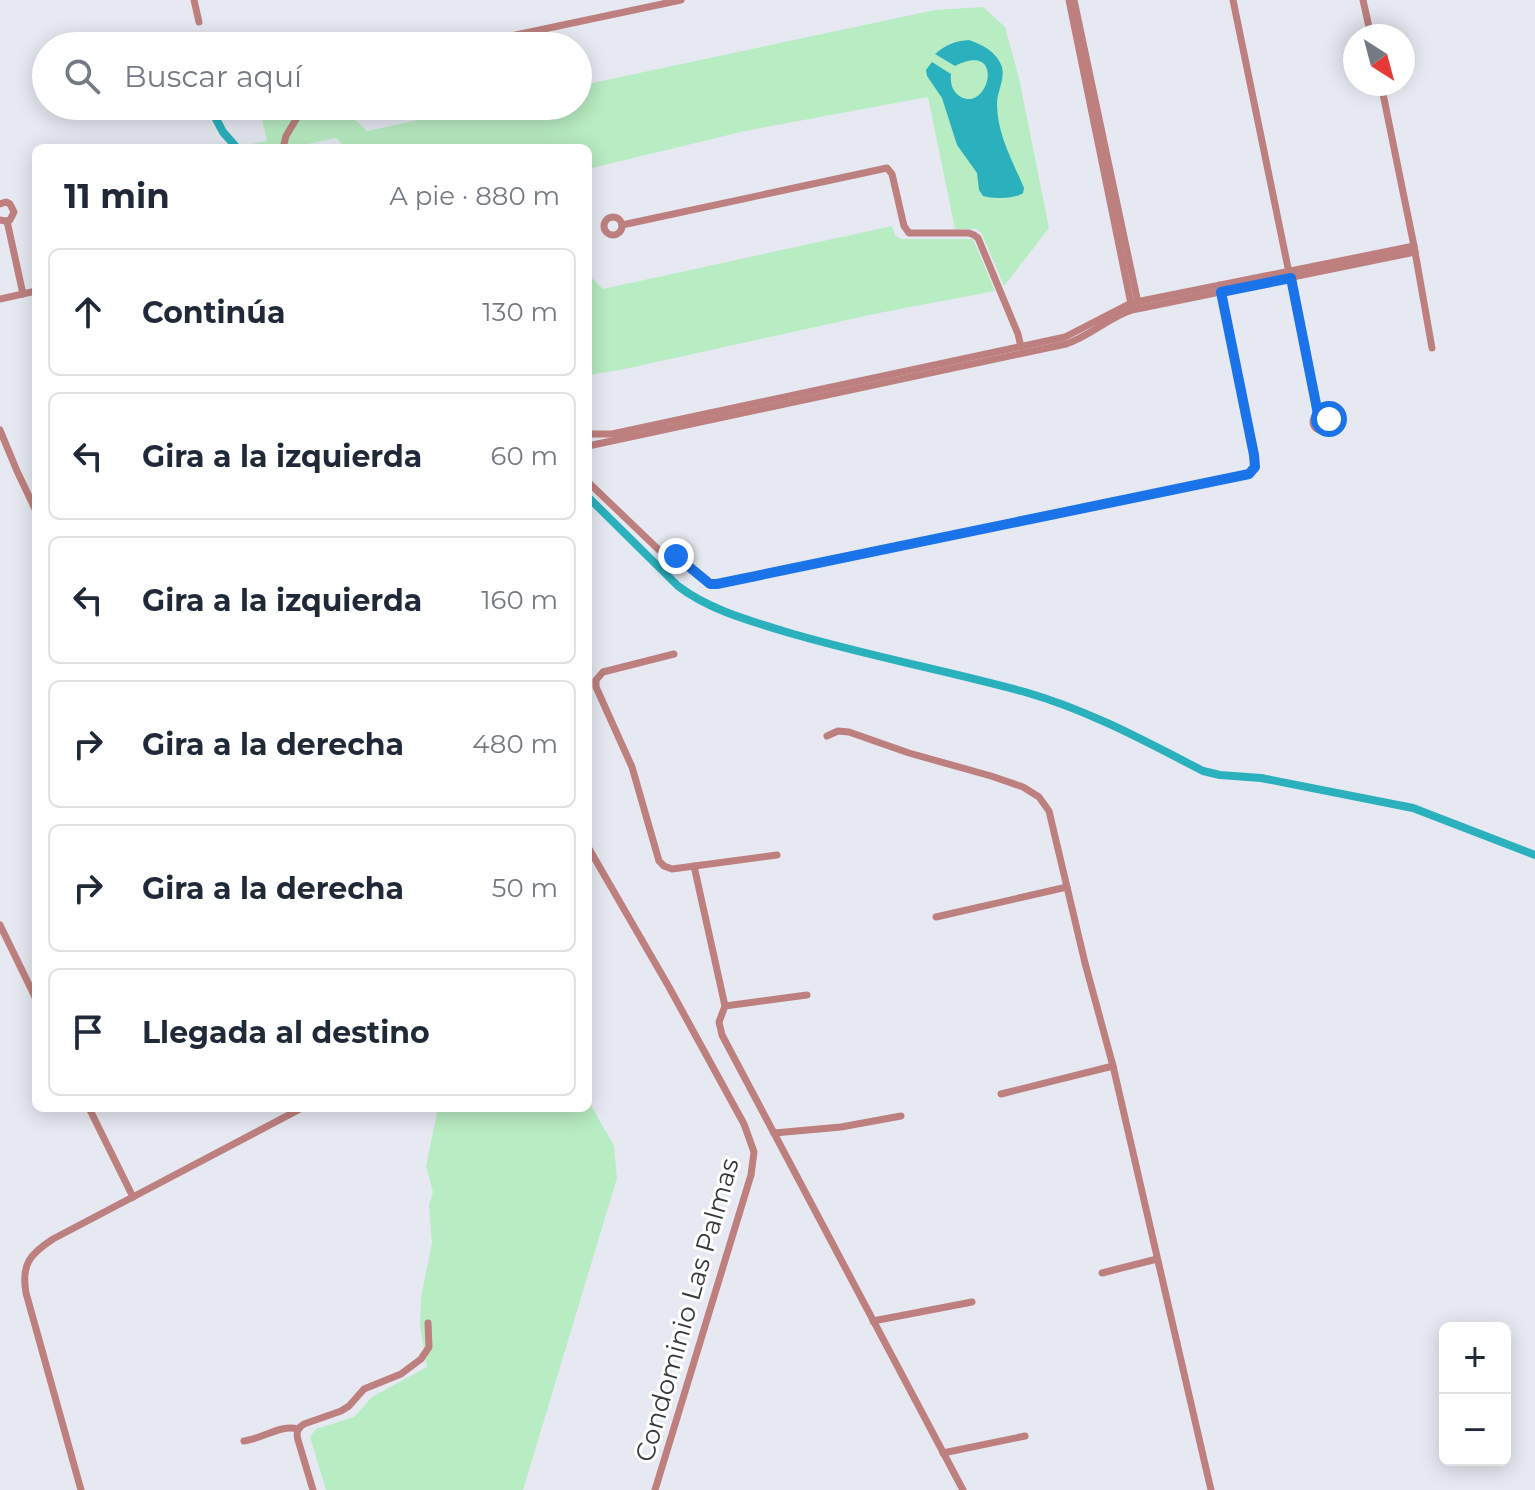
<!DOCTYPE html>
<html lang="es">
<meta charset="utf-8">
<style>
:root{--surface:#fff;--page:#f2f2f3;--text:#1f2937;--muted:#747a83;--line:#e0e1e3}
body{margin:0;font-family:Montserrat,sans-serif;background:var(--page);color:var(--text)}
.controls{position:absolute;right:24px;bottom:24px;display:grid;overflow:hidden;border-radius:12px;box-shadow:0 4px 20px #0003}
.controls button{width:72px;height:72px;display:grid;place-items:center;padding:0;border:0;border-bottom:2px solid var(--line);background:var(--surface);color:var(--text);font:40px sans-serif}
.compass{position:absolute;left:1343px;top:24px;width:72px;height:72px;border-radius:50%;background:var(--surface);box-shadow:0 4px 20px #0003;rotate:144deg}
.stop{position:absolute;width:24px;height:24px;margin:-18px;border:6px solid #1a73e8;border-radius:50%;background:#fff}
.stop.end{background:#1a73e8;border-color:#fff;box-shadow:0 2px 8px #0008}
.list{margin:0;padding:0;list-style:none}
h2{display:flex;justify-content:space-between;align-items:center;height:104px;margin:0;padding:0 32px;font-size:34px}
h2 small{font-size:26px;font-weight:400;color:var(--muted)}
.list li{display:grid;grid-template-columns:52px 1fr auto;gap:24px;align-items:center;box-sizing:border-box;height:128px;margin:0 16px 16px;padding:0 16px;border:2px solid var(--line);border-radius:12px}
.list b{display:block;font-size:30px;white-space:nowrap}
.list em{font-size:26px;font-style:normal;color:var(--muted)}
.icon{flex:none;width:44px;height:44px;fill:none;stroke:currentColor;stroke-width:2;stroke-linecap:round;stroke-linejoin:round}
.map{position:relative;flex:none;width:1535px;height:1490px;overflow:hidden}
.search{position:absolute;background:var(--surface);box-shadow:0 4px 20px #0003;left:32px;top:32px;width:560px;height:88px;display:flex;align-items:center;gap:20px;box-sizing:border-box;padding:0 28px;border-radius:44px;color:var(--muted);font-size:30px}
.panel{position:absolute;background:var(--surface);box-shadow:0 4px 20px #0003;left:32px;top:144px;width:560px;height:968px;border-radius:12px}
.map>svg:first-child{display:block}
</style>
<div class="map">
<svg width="1535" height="1490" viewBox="0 0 1535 1490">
<rect width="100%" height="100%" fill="#e7e9f2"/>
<g fill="#b8ecc2">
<path d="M983,7L1005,27L1019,78L1049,228L1004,286L981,232L976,229H955L928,97L745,131L588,169V148H346L336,138L288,148H245L251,144L267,141L259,106H340L367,131L484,106H578V86L935,10Z"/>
<path d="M892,226L895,235L901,239H973L995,291L879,313L620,370L588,375V274L603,289Z"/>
<path d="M588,1100L614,1146L617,1178L523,1490H326L310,1437L316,1429L354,1417L372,1397L427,1367L420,1326L421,1297L432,1243L429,1205L433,1192L426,1166L438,1108H588Z"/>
</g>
<path fill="#2bb0bd" d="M969,40C983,45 997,52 1002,67C1005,80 997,92 997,104C997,134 1013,162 1024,188L1023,193C1015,199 993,199 983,196L979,190L977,173L957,145L942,98L927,76L926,70L932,62L951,74C950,83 952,92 961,97C989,112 1006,40 955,66L935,54C947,44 955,41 969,40Z"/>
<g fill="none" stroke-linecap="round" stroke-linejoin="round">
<g stroke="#2bb0bd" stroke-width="8">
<path d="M209,106L223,132L237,148"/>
<path d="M588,497L678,586C708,609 747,620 783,631C863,655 945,670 1025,692C1088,710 1145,741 1203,771L1220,775L1261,778L1413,808L1535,855"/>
</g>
<g stroke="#bd807e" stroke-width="7">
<path d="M194,0L199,22"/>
<path d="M1069,0L1131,304"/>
<path d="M1074,0L1138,303"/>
<path d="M1233,0L1318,414"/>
<path d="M1363,0L1371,36"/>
<path d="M464,46L681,0"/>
<path d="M1381,84L1414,246L1432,348"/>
<path d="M283,148L286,136L304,106"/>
<path d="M0,204L6,202L10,204L14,212L10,220L5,221L0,220"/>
<circle cx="613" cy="226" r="9"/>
<path d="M7,221L23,294"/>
<path d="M622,225L887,168L892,174L904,226L909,233H969L974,235L978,238L1018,334L1021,347"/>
<path d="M0,299L36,291"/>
<circle cx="1321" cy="422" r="8"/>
<path d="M0,430L17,471L36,511"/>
<path d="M588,434H612L1065,337L1131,303L1414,246"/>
<path d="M588,446L1066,344C1090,336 1108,318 1132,310L1415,252"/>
<path d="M588,482L659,550L676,556L710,584H717L1249,474L1255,467L1254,455L1220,285"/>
<path d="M674,654L603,672L596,680V687L632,767L659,861L664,866L672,869L777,855"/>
<path d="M827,736L838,731L849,732L909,753L991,776L1023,787L1039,797L1049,811L1085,963L1113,1066L1211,1490"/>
<path d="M588,847L669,987L744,1124L754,1152L751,1175L655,1490"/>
<path d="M694,866L725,1006L719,1022L722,1035L963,1490"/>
<path d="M936,917L1067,887"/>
<path d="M0,925L36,999"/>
<path d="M725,1006L807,995"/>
<path d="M1001,1094L1113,1066"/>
<path d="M89,1108L133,1197"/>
<path d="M774,1133L841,1127L901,1116"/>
<path d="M1102,1273L1157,1259"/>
<path d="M873,1321L972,1302"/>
<path d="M244,1441C262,1439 281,1424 298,1429"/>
<path d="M943,1453L1025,1436"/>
<path d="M81,1490L26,1293C21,1264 30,1254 53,1239L302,1108"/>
<path d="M313,1490L298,1440C296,1433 297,1428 304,1424L341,1411L349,1406L364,1389L401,1374L421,1359L429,1347L428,1323"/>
</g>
</g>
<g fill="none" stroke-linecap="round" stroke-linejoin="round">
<path stroke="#1a73e8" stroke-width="10" d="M676,556L710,584H717L1249,474L1255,467L1254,455L1221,292L1291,278L1318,414H1322L1329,419"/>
</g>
<g text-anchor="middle" stroke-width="6" stroke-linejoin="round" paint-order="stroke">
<g font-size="26" fill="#36373b" stroke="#fff">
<text transform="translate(687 1310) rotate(-74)" y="9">Condominio Las Palmas</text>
</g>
</g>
</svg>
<div class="controls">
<button>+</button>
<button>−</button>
</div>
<svg class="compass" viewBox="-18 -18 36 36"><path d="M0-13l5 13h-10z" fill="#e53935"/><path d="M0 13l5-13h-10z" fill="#747a83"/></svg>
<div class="stop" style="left:1329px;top:419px"></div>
<div class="stop end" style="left:676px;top:556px"></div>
<div class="search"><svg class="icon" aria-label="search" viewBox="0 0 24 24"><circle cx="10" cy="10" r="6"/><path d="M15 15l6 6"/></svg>Buscar aquí</div>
<section class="panel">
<h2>11 min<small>A pie · 880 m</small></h2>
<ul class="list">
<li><svg class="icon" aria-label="ahead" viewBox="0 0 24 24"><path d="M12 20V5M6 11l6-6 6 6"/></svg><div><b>Continúa</b></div><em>130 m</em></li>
<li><svg class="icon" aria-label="left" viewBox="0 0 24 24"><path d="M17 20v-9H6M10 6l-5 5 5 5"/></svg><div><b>Gira a la izquierda</b></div><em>60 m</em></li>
<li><svg class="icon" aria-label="left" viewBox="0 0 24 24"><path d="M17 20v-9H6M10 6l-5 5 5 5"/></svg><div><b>Gira a la izquierda</b></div><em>160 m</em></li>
<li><svg class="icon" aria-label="right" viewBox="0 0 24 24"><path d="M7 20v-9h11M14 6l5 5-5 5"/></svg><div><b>Gira a la derecha</b></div><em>480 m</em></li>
<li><svg class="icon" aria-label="right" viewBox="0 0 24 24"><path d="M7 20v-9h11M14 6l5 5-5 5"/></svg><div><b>Gira a la derecha</b></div><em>50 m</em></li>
<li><svg class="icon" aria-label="arrive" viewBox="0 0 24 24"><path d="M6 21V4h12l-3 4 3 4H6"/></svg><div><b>Llegada al destino</b></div></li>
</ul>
</section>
</div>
